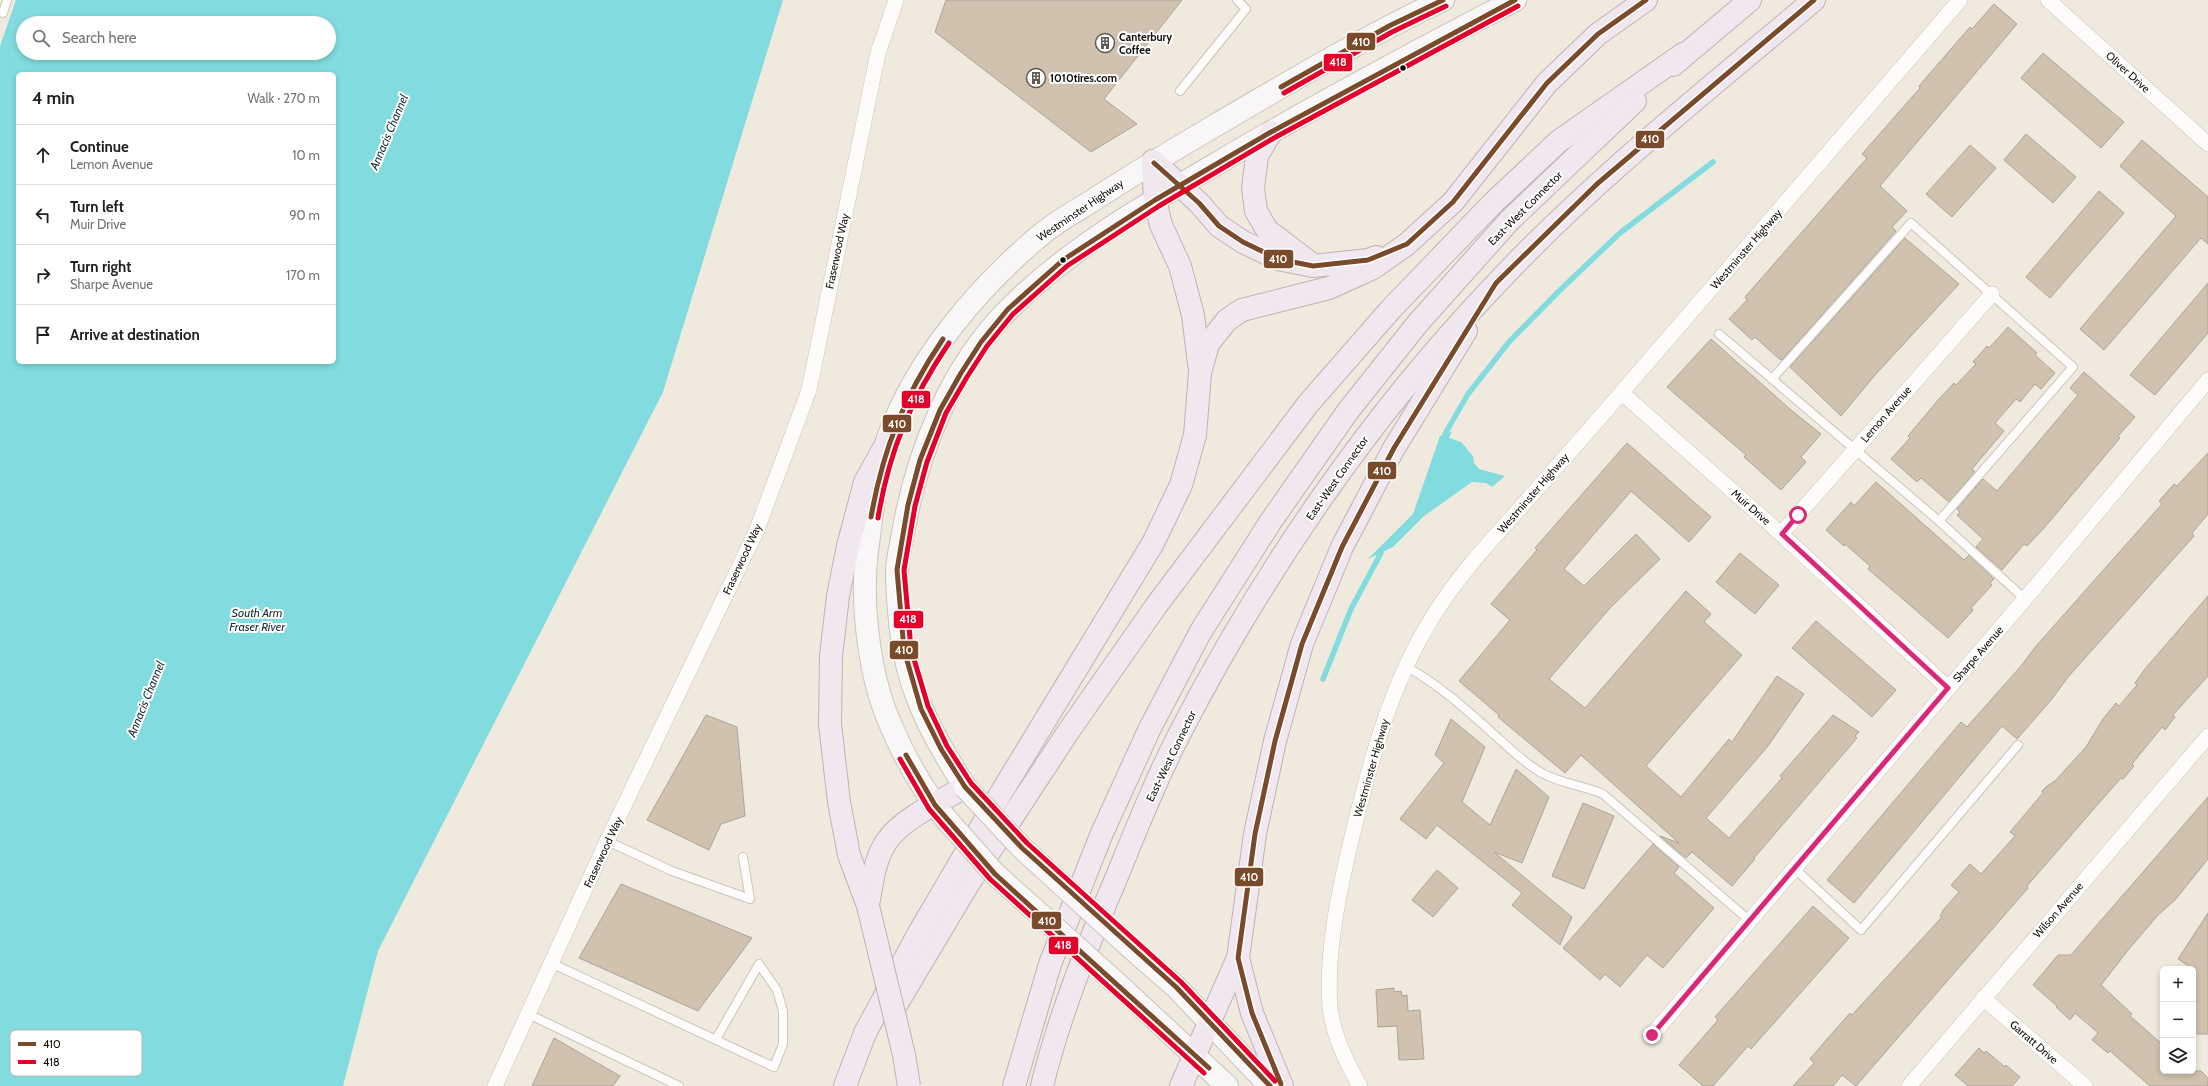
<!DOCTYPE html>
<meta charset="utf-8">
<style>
:root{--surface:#fff;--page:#f2f2f2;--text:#202124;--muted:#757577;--line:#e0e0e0}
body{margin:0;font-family:Cabin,sans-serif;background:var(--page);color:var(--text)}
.controls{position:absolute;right:12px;bottom:12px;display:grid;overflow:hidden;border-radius:6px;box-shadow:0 2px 6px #0003}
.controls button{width:36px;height:36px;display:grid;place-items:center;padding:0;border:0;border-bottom:1px solid var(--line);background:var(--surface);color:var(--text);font:20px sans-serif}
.stop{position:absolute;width:12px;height:12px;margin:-9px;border:3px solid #db2777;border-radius:50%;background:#fff}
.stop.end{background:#db2777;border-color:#fff;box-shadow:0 1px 4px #0008}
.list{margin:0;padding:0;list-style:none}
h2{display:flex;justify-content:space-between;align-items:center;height:52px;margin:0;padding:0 16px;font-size:17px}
h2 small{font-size:13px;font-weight:400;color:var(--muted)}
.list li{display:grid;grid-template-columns:26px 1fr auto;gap:12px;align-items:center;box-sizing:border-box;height:60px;padding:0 16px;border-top:1px solid var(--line)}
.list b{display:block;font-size:15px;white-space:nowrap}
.list p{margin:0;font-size:13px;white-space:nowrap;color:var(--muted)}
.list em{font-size:13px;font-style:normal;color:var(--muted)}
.icon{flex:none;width:22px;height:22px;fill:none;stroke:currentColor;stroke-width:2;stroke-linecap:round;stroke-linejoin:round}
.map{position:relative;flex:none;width:2208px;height:1086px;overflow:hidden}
.search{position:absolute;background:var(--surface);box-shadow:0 2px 6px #0003;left:16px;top:16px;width:320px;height:44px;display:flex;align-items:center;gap:10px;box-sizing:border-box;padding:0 14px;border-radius:22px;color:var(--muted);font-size:15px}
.panel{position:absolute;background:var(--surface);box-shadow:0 2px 6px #0003;left:16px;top:72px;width:320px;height:292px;border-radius:6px}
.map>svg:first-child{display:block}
</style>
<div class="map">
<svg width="2208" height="1086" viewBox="0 0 2208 1086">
<rect width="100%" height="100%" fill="#f0eade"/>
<g fill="#82dcdf" fill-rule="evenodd">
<path d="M16,0H783L663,392L378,951L343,1086H0V46ZM23,23H329V53H23ZM18,74H334V362H18Z"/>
<path d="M1452,431L1449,438L1461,442L1473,456L1474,463L1479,469L1505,476L1492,487L1486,483L1472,482L1424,516L1393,547L1368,559L1413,514L1440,436Z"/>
</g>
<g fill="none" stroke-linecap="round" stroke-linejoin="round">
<g stroke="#82dcdf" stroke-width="5.5">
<path d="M1445,434L1468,394L1509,342L1559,291L1620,233L1713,162"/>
<path d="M1323,679L1351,609L1381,553"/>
</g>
</g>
<g fill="#d1c2b0" stroke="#aaa49b">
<path d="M946,0H1182L1104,99L1137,124L1091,152L935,32Z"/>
<path d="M1994,4L2017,24L1880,186L1907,211L1892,227L1896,231L1782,360L1778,358L1755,337L1752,340L1729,319L1747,300L1745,297L1867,158L1862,154L1920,88L1919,86L1970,27L1972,29Z"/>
<path d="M2043,53L2124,122L2101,148L2021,78Z"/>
<path d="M2026,134L2076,177L2053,203L2004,160Z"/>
<path d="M2142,140L2208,197V244L2201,238L2104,350L2080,329L2176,216L2120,166Z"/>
<path d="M1970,145L1996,168L1952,217L1926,194Z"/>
<path d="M2099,191L2124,213L2050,298L2026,277Z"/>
<path d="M1905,238L1959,284L1875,375L1841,416L1790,367Z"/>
<path d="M2208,283V333L2155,395L2130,375Z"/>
<path d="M2008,327L2037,353L2035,355L2055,373L2041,389L2035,384L2020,402L2016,399L1995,423L2004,431L1972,469L1975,472L1949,502L1921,478L1917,482L1891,459L1910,438L1908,436L1939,399L1954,383L1956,385L1976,364L1973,362L1987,346L1989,348Z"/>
<path d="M1711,339L1791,410L1821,434L1801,457L1806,462L1781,490L1744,457L1746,455L1667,387Z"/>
<path d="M2084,372L2135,417L2118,436L2120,438L2044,528L2027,546L2024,544L2002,570L1976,547L1983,539L1957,515L1960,512L1957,509L1983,479L1997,491L2078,395L2070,388Z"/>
<path d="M1627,443L1711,517L1689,542L1631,491L1564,569L1584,586L1636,534L1660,559L1610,608L1549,679L1585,708L1686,591L1711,614L1704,622L1742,655L1646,766L1681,797L1729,739L1732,742L1777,676L1804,694L1768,746L1706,818L1729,838L1782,778L1780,776L1833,715L1859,732L1855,736L1857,738L1754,858L1755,859L1732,886L1692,852L1686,858L1660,836L1679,843L1581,755L1565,773L1498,717L1499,715L1459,681L1510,620L1491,604L1537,550L1535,548Z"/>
<path d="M2208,453V514L2192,533L2194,536L2068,677L2052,699L2017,739L2002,726L1854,903L1827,880L1961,722L1967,727L2021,666L2037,645L2162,504L2159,501L2174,484L2177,486Z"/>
<path d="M1876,482L1964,560L1969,555L1994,579L1990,583L1992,585L1971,608L1973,610L1948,638L1868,569L1870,566L1845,544L1844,546L1826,530L1851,502L1854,506Z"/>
<path d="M1740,553L1779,585L1755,614L1716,582Z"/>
<path d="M2208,596V676L2173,715L2175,717L2165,730L2162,727L2132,764L2134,766L2123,779L2121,778L2092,811L2027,886L2028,888L1856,1086L1842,1075L1833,1086H1793L1814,1063L1810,1059L1828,1038L1850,1013L1852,1015L1942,917L1940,916L1944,909L1959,892L1951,885L1970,864L1981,874L2015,836L2010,832L2043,793L2042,791L2047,786L2055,781L2086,747L2103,719L2116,703L2119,706L2137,685L2135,683L2145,669Z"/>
<path d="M1816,621L1896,690L1872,717L1792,648Z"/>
<path d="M706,715L737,727L745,816L721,824L709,850L647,820Z"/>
<path d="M1451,719L1485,747L1462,802L1490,825L1516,769L1549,797L1522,863L1494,852L1572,917L1560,945L1512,905L1522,893L1437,825L1426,839L1400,819L1444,763L1435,755Z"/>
<path d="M2208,797V859L2175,900L2158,915L2129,949L2101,985L2132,1014L2130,1016L2163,1045V1071H2201L2208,1078V1086H2150L2110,1051L2108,1053L2092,1040L2098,1033L2075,1013L2070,1020L2056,1007L2057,1006L2033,985L2058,955H2071Z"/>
<path d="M1583,803L1614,816L1584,889L1552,876Z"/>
<path d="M1653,844L1679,867L1674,873L1714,908L1663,968L1647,955L1620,987L1605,974L1600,980L1563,948Z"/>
<path d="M1437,870L1458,888L1433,917L1412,900Z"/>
<path d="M621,884L752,938L698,1011L579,958Z"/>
<path d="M1813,906L1849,938L1751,1049L1748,1046L1713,1086H1703L1679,1065L1718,1020L1715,1017Z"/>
<path d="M2208,913V1034H2193V969L2178,959Z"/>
<path d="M1394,988V992L1401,991L1402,996L1407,995L1408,1011L1420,1010L1424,1059L1399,1060L1397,1026L1378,1027L1376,990Z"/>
<path d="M554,1038L620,1076L613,1086H532Z"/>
<path d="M1979,1048L1984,1053L1986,1051L2005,1067L2006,1065L2020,1077L2012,1086H1968L1955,1075Z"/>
</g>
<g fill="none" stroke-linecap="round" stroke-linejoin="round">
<g stroke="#c9c5bb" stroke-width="10">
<g id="service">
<path d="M3,13L7,0"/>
<path d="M1180,91L1246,9L1237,0"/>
<path d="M1719,334L1939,521L2025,599"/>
<path d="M1772,379L1911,223L2073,367L1939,521"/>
<path d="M1407,667C1441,686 1469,712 1498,738C1511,750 1525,763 1540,772C1560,784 1583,785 1603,794L1750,921"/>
<path d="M607,841L672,871L750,899L743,857"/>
<path d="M1794,868L1861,930L2018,745"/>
<path d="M551,963L774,1067L783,1044V1011L777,990L759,964L716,1039"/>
<path d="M528,1014L679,1086"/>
</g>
</g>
<g stroke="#c9c5bb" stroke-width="16">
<g id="minor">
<path d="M2048,0L2208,144"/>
<path d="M1622,393L1781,534L1948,688"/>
<path d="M1781,534L1992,294"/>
<path d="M1983,998L2085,1086"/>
<path d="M1652,1035L2025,599L2208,380"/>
<path d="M495,1086L607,841L756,532L809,390L878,53L896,0"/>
<path d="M1360,1086C1346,1062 1333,1035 1330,1007C1326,953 1338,897 1350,845C1369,766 1389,687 1432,618C1454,581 1485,547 1514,515C1550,474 1586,434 1622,392C1735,262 1847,131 1960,0"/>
<path d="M1909,1086L2208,736"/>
</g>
</g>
<g stroke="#c9c5bb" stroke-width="24">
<g id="secondary">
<path d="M965,787C938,744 912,700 904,649C900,629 897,592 897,571C897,559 901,545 903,533C917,453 951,366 1010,308C1068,250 1140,208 1211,167C1310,108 1413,53 1515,0"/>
<path d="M946,819C923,790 903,755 889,721C868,672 860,596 868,544C872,510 877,470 888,438C916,360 980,285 1043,233C1059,220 1078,210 1095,199C1135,173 1175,149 1216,125C1291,81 1365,37 1443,0"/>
<path d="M1139,955L1176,987L1270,1086"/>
<path d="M1124,990L1227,1086"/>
</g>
</g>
<g stroke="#beb2b5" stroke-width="24">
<g id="motorway">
<path d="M1673,65L1750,0"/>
<path d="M1271,132L1257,156L1253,188L1256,211L1267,230L1309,262"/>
<path d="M1153,161L1199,203L1219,226L1243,242L1278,259L1313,266L1368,260L1376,257"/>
<path d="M1153,161L1155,200L1161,225L1180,266L1193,315L1199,364"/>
<path d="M868,905C872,884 874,859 887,841C901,819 943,800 965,787"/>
<path d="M868,906L849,855L839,802L830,724L831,656L838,596L848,546L865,482L888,441"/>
<path d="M1238,958L1252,1013L1282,1086"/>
<path d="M896,1005L967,886L1068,732L1156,606L1308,404L1391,309L1493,203L1559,141L1683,54"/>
<path d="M845,1086L865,1033L920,931L1001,793L1153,543L1181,485L1195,435L1200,373L1208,344L1227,320L1242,310L1329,288L1373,268L1407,244L1453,202L1547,83L1598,34L1646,0"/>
<path d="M1014,1086L1050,964L1102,833L1150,728L1201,631L1271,521L1348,411L1418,323L1509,221L1635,101"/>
<path d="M1042,1086C1059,1016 1087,947 1115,881C1136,830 1156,779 1181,731C1263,572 1371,415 1494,286C1592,181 1705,92 1814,0"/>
<path d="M1181,1086L1238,958L1255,834L1275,741L1302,644L1342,547L1394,448L1466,331"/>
</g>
</g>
<use href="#service" stroke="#fdfcfa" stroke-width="8"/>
<use href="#minor" stroke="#fdfcfa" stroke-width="15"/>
<use href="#secondary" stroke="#f9f6f7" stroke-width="22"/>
<use href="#motorway" stroke="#f1e7ee" stroke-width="22"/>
<g stroke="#c9c5bb" stroke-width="24" stroke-linecap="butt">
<g id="secondary-bridge">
<path d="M965,787L1022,848L1139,955"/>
<path d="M947,820L995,874L1124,990"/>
</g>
</g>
<g stroke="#beb2b5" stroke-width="24" stroke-linecap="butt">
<path id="motorway-bridge" d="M868,906L904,1055L909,1086"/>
</g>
<use href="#secondary-bridge" stroke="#f9f6f7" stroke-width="22"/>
<use href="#motorway-bridge" stroke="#f1e7ee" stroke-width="22"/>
<g stroke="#fff" stroke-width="8">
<g id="bus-1">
<path d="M1281,87L1389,26L1443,0"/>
<path d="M1154,163L1199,203L1219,226L1243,242L1278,259L1313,266L1368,260L1407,244L1453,202L1547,83L1598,34L1646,0"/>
<path d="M871,517C883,449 904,396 943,339"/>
<path d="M906,755L935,805L995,874L1209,1068"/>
<path d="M1281,1084L1252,1013L1238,958L1255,834L1275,741L1302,644L1342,547L1394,448L1496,283L1597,184L1814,0"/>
<path d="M1270,1086L1176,987L1022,848L965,787L941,749L921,709L904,650L897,570L908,505L920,460L940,410L961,373L981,342L1008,309L1063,260L1155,200L1271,132L1515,0"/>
</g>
</g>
<g stroke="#fff" stroke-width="8">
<g id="bus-2">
<path d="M1284,93L1392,32L1446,6"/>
<path d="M878,518C889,451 911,399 949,343"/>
<path d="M900,759L929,809L990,879L1204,1073"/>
<path d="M1275,1081L1181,982L1027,843L971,783L947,746L928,706L911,649L904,570L915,506L927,462L946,413L967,377L987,346L1013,314L1067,266L1159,206L1274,138L1518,6"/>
</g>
</g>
<use href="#bus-1" stroke="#7a4b2a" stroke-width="5"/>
<use href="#bus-2" stroke="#e4002b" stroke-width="5"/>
</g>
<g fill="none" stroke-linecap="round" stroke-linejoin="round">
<path stroke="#db2777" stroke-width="5" d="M1652,1035L1948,688L1782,534L1798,515"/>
</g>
<defs>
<g id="building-ring" transform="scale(1)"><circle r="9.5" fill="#fff" stroke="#605c53" stroke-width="1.5"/><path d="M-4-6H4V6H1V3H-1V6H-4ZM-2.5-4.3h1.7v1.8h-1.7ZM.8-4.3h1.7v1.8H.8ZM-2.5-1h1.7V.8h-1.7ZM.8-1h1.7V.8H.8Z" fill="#605c53"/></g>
</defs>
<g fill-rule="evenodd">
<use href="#building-ring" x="1105" y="43"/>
<use href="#building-ring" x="1036" y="78"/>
</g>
<g fill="#131008" stroke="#fff" stroke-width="1.5">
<circle cx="1403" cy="68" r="3.5"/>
<circle cx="1063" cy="260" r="3.5"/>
</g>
<g text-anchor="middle" stroke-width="4" stroke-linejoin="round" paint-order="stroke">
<g font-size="11" font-weight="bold" fill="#131008" stroke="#fff" text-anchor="start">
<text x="1119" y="41">Canterbury<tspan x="1119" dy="13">Coffee</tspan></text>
<text x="1050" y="82">1010tires.com</text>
</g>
<g font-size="11" fill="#131008" stroke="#fff">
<text transform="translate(2128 72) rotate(42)" y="4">Oliver Drive</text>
<text transform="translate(1525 208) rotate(-45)" y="4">East-West Connector</text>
<text transform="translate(1080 210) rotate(-34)" y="4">Westminster Highway</text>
<text transform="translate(1746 249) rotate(-49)" y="4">Westminster Highway</text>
<text transform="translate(837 251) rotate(-78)" y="4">Fraserwood Way</text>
<text transform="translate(1886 414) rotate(-49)" y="4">Lemon Avenue</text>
<text transform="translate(1337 478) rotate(-55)" y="4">East-West Connector</text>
<text transform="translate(1533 493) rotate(-49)" y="4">Westminster Highway</text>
<text transform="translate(1751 507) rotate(41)" y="4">Muir Drive</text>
<text transform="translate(742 559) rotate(-65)" y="4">Fraserwood Way</text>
<text transform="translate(1978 654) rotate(-49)" y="4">Sharpe Avenue</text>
<text transform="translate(1171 756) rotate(-64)" y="4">East-West Connector</text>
<text transform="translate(1371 768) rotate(-74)" y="4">Westminster Highway</text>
<text transform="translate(603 852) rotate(-65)" y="4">Fraserwood Way</text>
<text transform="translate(2058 910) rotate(-49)" y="4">Wilson Avenue</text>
<text transform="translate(2034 1042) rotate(41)" y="4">Garratt Drive</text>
</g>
<g font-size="12" font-style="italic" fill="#193032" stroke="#fff">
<text transform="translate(389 132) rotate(-67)" y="4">Annacis Channel</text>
<text x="257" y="617">South Arm<tspan x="257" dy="14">Fraser River</tspan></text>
<text transform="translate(146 699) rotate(-68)" y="4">Annacis Channel</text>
</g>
</g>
<rect x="10" y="1030" width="132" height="46" rx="6" fill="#fff" stroke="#b8b7b5" stroke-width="1"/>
<rect x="18" y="1042" width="18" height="4" fill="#7a4b2a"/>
<rect x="18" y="1060" width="18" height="4" fill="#e4002b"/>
<g font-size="11" fill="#131008">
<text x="43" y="1048">410</text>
<text x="43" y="1066">418</text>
</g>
<g stroke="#fff" stroke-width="1.5">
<rect x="1346" y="32" width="30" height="19" rx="4" fill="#7a4b2a"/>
<rect x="1323" y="53" width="30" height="19" rx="4" fill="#e4002b"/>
<rect x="1635" y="130" width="30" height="19" rx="4" fill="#7a4b2a"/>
<rect x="1263" y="249" width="31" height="20" rx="4" fill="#7a4b2a"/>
<rect x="901" y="390" width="30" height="19" rx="4" fill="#e4002b"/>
<rect x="882" y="414" width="30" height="19" rx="4" fill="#7a4b2a"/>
<rect x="1367" y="461" width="30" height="19" rx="4" fill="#7a4b2a"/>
<rect x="893" y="610" width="31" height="19" rx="4" fill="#e4002b"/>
<rect x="889" y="640" width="30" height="20" rx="4" fill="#7a4b2a"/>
<rect x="1234" y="867" width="30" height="20" rx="4" fill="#7a4b2a"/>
<rect x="1031" y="911" width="31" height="19" rx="4" fill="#7a4b2a"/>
<rect x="1048" y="936" width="31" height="19" rx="4" fill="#e4002b"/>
</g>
<g font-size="11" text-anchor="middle" font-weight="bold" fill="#fff">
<text x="1361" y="46">410</text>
<text x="1338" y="66">418</text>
<text x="1650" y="143">410</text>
<text x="1278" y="263">410</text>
<text x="916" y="403">418</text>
<text x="897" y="428">410</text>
<text x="1382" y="475">410</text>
<text x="908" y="623">418</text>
<text x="904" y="654">410</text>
<text x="1249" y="881">410</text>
<text x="1047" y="925">410</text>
<text x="1063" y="949">418</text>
</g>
</svg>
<div class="controls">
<button>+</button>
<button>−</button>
<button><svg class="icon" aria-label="layers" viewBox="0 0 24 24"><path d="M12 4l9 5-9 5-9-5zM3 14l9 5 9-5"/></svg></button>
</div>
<div class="stop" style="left:1798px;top:515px"></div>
<div class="stop end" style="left:1652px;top:1035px"></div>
<div class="search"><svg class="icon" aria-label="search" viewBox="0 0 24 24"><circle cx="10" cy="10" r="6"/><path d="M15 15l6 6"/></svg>Search here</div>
<section class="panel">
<h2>4 min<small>Walk · 270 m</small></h2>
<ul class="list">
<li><svg class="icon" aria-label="ahead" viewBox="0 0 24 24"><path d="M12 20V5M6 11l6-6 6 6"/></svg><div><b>Continue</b><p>Lemon Avenue</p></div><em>10 m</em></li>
<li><svg class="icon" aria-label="left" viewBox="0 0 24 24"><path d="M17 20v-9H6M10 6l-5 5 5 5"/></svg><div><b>Turn left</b><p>Muir Drive</p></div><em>90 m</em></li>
<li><svg class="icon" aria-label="right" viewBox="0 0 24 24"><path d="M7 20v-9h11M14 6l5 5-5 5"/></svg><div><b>Turn right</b><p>Sharpe Avenue</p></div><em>170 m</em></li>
<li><svg class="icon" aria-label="arrive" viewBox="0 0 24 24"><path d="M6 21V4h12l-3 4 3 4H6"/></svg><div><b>Arrive at destination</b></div></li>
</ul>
</section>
</div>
